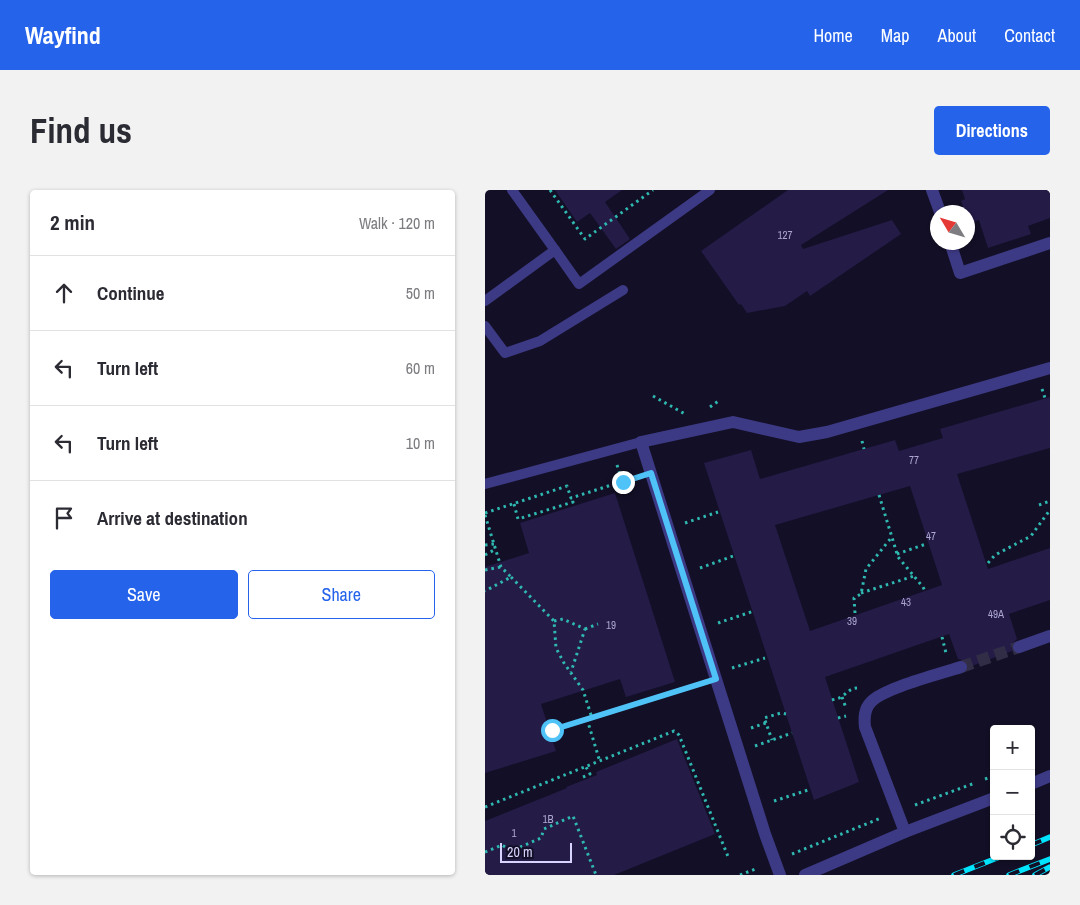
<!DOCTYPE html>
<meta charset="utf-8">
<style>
:root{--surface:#fff;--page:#f2f2f3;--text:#2b2b33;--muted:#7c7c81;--line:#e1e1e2;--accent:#2563eb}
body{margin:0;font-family:"Archivo Narrow",sans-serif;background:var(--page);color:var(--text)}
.controls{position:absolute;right:15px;bottom:15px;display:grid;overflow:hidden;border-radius:5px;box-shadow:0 1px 4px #0004}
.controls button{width:45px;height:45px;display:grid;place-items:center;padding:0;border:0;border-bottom:1px solid var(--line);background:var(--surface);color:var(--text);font:25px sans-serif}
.compass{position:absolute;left:445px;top:15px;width:45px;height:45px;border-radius:50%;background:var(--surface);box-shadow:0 1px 4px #0004;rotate:308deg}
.scale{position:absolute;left:15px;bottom:12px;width:72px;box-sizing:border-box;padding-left:5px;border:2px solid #d9d4ff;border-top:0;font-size:14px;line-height:18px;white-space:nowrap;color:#d9d4ff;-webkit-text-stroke:4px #130f26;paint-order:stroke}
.stop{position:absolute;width:15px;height:15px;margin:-11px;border:4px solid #4fc3f7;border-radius:50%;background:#fff}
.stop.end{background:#4fc3f7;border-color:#fff;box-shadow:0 1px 5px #0008}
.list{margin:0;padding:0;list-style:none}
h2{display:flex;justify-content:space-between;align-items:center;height:65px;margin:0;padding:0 20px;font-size:21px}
h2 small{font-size:16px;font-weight:400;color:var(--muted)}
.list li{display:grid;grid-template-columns:32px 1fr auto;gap:15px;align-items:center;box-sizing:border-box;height:75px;padding:0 20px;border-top:1px solid var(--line)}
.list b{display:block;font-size:19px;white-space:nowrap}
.list em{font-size:16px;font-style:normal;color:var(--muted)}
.actions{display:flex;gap:10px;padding:15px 20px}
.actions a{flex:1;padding:11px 0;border:1px solid var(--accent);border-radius:5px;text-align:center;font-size:18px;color:var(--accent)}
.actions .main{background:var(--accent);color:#fff}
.icon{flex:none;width:28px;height:28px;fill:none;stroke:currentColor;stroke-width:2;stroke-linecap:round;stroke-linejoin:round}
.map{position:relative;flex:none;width:565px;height:685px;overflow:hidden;border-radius:5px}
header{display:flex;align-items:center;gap:30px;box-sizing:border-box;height:70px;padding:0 25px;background:var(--accent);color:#fff}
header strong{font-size:24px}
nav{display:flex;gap:28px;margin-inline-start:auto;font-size:18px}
.intro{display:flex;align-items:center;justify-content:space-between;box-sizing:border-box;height:120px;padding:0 30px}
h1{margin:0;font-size:35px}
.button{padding:12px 22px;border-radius:5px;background:var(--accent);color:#fff;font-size:18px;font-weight:700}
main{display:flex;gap:30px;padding:0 30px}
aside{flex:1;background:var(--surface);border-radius:5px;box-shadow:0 1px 4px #0004}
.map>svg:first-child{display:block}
</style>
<header>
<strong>Wayfind</strong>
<nav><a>Home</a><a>Map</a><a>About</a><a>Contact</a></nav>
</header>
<div class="intro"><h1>Find us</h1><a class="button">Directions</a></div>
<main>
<aside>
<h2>2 min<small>Walk · 120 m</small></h2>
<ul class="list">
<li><svg class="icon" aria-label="ahead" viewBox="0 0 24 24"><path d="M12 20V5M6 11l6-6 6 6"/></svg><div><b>Continue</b></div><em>50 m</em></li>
<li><svg class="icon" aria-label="left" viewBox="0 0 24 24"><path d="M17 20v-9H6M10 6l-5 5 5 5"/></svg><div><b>Turn left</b></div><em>60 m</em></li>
<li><svg class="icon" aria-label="left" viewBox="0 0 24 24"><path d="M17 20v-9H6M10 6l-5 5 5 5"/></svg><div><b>Turn left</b></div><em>10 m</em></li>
<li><svg class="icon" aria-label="arrive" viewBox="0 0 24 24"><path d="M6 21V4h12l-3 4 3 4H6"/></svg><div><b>Arrive at destination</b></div></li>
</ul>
<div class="actions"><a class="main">Save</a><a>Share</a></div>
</aside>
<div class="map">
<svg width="565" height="685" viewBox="0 0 565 685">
<rect width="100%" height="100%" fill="#130f26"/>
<g fill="#241b47" fill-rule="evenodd">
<path d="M70,0H137L120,12L145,49L131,59L105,23L92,32Z"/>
<path d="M303,0H403L316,55L318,59L407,30L416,44L325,106L322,101L300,116L262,123L256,114L254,115L216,61Z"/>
<path d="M477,0H565V28L543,36L546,44L503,58L494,30L483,34L482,22H480L476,11L480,9Z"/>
<path d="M565,207V258L472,284L503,379L565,358V410L524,424L532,449L526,455L527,461L484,477L481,471L473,469L464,444L340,487L374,592L329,610L219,273L266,260L275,289L410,250L414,261L458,248L455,239ZM425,296L457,395L325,441L290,335Z"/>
<path d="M130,303L190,492L141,507L135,489L56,514L71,561L0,583V377L44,363L35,333Z"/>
<path d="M192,549L230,644L129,685H0V631L82,598L81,597L112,585L111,582Z"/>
</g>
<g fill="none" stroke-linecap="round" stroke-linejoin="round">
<path stroke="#312d47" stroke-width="12" stroke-dasharray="12 6" stroke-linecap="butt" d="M476,477L534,457"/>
<g stroke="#2fb8b0" stroke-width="3" stroke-dasharray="2.5 4" stroke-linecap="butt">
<path d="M65,0L100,49L168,0"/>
<path d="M557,199L560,208"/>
<path d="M168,206L200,224"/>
<path d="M225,217L235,210"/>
<path d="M377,251L379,259"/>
<path d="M132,275L137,291"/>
<path d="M394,305L413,367L438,397L440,401"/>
<path d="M29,314L33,329L88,312L86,308"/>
<path d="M554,315L565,311"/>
<path d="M0,323L82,296L86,308L148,288"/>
<path d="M0,325L16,377L26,387L0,401"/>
<path d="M200,333L233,322"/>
<path d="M0,355L9,354"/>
<path d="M412,364L441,354"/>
<path d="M0,365L11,359"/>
<path d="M503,373L510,365L546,346L565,320"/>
<path d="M215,378L251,365"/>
<path d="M0,380L16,377"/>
<path d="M26,387L69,431L71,458L79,473L98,500L107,528"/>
<path d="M376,403L429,386"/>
<path d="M370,423L369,408L376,404L381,379L406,348"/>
<path d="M69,431L78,429L100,439L86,482"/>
<path d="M233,433L269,421"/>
<path d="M100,439L113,434"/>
<path d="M457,447L461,463"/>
<path d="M247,478L280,468"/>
<path d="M357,507L361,518"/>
<path d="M347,510C350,509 353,509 356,507C363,503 365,497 375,498"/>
<path d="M353,528L361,526"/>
<path d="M102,529L115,572"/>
<path d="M281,533L279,528L296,523L301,524"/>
<path d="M266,538L281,533L287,550"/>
<path d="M67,540L214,494"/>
<path d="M270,556L307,543"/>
<path d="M98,587L105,584L101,577"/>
<path d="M500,589L509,586"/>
<path d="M289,611L323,600"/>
<path d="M430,615L490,593"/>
<path d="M0,617L189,541L194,545L244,669"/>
<path d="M0,662L17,655L26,661L56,648L59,639L88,626L111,685"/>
<path d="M307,664L396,628"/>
<path d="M255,685L273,678"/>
</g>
<g stroke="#3d3a85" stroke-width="10">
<path d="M27,0L70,60"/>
<path d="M0,111L70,60L94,94L225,0"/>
<path d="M0,136L20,163L55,151L138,100"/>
<path d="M0,294L156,252"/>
</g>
<g stroke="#3d3a85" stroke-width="12">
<path d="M447,0L455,22"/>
<path d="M465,52L475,83L565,53"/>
<path d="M534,457L565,446"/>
<path d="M546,594L565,586"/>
<path d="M420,642L380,537C379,528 379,519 386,512C399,498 455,484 476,477"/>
<path d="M295,685L280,644L156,252L248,232L314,247L342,242L565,178"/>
<path d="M320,685L420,642L509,608"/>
</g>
<g stroke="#00e5ff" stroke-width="5.5">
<g id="rail">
<path d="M546,655L565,647"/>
<path d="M469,685L517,666"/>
<path d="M524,685L565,669"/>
<path d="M550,685L565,677"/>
</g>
</g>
<use href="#rail" stroke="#130f26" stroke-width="4" stroke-dasharray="11" stroke-linecap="butt"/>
</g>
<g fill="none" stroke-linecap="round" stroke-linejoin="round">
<path stroke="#4fc3f7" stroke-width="6" d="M67,540L231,489L166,283L138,292"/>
</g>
<g text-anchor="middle" stroke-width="4" stroke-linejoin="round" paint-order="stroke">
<g font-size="11" fill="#aca6d1">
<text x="300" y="49">127</text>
<text x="429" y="274">77</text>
<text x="446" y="350">47</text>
<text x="421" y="416">43</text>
<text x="511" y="428">49A</text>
<text x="367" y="435">39</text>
<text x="126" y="439">19</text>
<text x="63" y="633">1B</text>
<text x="29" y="647">1</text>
</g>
</g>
</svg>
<div class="controls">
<button>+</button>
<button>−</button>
<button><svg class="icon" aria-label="locate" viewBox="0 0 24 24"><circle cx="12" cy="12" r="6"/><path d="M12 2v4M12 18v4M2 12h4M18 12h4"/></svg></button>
</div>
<svg class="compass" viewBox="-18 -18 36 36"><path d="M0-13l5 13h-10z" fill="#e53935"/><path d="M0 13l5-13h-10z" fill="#7c7c81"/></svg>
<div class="scale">20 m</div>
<div class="stop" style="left:67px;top:540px"></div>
<div class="stop end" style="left:138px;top:292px"></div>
</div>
</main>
